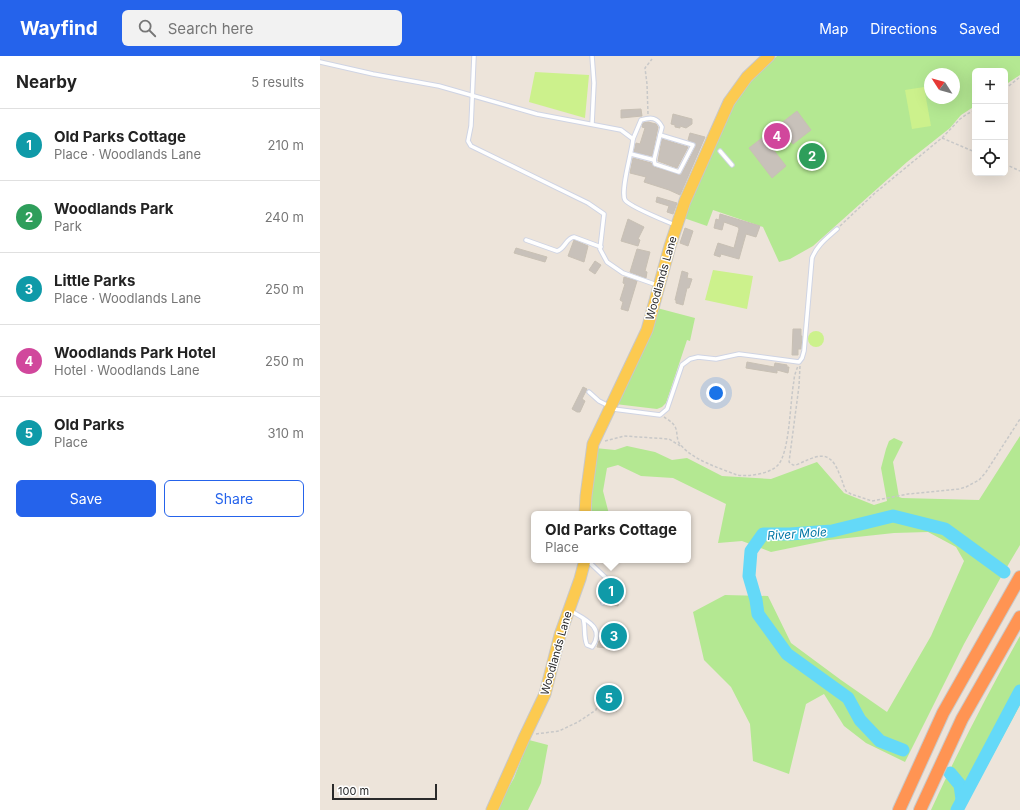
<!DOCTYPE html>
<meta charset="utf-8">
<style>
:root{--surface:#fff;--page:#f2f2f2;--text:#222;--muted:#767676;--line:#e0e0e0;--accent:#2563eb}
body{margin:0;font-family:Inter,sans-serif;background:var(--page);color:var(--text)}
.controls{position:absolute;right:12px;top:12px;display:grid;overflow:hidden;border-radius:6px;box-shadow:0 4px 16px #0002}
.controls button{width:36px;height:36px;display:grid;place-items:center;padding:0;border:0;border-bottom:1px solid var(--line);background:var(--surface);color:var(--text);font:20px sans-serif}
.compass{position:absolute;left:604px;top:12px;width:36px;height:36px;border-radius:50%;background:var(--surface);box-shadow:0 4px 16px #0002;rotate:306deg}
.scale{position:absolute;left:12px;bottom:10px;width:105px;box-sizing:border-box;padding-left:4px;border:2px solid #2a2a2a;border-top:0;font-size:11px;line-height:14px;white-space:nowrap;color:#2a2a2a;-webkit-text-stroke:3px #fff;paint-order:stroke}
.you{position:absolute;left:396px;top:337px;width:14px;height:14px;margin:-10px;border:3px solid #fff;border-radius:50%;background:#1a73e8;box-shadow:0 0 0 6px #1a73e833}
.badge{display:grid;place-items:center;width:26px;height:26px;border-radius:50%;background:var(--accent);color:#fff;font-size:13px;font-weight:700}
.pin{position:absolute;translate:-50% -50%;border:2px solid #fff;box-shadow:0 1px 4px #0006}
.popup{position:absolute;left:211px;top:455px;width:160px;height:52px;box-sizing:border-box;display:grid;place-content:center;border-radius:6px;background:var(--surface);filter:drop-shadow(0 1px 3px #0005);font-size:13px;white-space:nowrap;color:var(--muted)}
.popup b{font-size:15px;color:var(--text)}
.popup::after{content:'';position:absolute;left:50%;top:100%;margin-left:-8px;border:8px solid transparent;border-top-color:var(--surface)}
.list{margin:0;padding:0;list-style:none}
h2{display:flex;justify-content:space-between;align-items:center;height:52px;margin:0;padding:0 16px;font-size:17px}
h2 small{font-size:13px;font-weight:400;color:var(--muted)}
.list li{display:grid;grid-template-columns:26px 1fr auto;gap:12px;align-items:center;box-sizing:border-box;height:72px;padding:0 16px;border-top:1px solid var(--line)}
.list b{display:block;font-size:15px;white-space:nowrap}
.list p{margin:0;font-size:13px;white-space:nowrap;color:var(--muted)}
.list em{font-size:13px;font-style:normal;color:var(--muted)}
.actions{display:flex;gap:8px;padding:12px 16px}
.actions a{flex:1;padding:9px 0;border:1px solid var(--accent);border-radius:6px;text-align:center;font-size:14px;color:var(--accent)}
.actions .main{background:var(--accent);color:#fff}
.icon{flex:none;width:22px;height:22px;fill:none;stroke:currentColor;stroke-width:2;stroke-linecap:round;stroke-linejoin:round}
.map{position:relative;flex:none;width:700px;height:754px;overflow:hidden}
header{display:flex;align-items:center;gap:24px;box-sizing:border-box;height:56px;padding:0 20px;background:var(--accent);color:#fff}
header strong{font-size:19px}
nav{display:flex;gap:22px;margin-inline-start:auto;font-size:14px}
.search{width:280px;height:36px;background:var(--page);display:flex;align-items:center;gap:10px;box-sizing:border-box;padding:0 14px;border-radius:6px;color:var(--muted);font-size:15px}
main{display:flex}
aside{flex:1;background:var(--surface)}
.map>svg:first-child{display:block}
</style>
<header>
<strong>Wayfind</strong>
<div class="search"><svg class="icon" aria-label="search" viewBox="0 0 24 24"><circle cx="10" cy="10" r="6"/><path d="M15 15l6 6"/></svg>Search here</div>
<nav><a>Map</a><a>Directions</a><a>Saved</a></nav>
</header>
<main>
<aside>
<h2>Nearby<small>5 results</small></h2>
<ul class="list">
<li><span class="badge" style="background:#0f9aa8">1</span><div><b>Old Parks Cottage</b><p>Place · Woodlands Lane</p></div><em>210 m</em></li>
<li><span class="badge" style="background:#2e9e5b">2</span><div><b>Woodlands Park</b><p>Park</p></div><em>240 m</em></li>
<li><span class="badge" style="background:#0f9aa8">3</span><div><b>Little Parks</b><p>Place · Woodlands Lane</p></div><em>250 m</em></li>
<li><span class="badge" style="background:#d1479c">4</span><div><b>Woodlands Park Hotel</b><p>Hotel · Woodlands Lane</p></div><em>250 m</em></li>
<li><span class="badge" style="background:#0f9aa8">5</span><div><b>Old Parks</b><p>Place</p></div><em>310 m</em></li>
</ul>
<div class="actions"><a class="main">Save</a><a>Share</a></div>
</aside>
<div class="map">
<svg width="700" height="754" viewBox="0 0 700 754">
<rect width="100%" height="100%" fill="#ede4da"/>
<g fill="#b4e892" fill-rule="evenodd">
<path d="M457,0H700V19L685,29V15H655V50L641,59L630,72L587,106L493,190L470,203L459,206L443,171L393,154L387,170L364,162L392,94L416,44L428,28ZM610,18H634V42H610Z"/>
<path d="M337,252L375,262L370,285L367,284L346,347L342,351L337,353L295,348Z"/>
<path d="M700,380V489L681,521L644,588L585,706L546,687L524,670L504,638L486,648L469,718L433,705L430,668L411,631L384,604L373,556L405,539L448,540L471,587L521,624L567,656L611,580L644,505L636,491L608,476L574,477L509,484L451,496L422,485L398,487L406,448L353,422L321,420L298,409L287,412L283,435L289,458H272L271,409L275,392L295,394L307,390L335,396L352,404L367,402L402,420L451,423L497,406L524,437L554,449L567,445L561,412L566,393L569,385L574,382L583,386L573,406L579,441L582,442L659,444Z"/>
<path d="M700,580V649L643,754H611C638,695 668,637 700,580Z"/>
<path d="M209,684L228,689L221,727L208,754H176L194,722Z"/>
</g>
<g fill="#ccf18c">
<path d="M215,16L269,19L265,62L209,46Z"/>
<path d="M604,31L611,70L592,73L585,34Z"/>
<path d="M393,214L433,220L427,253L385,244Z"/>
<circle cx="496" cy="283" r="8"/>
</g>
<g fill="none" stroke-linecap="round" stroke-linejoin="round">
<g stroke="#64d9f8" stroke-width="13">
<path d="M583,694L560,685L540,664L528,642L467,598L438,558L436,544L429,520L431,495L443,478H470L512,475L573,460L625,473L684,516"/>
<path d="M630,717L640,729L642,743"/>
<path d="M637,754L700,635"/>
</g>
</g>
<g fill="#c8c1ba" stroke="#c8c0b4">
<path d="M321,53L322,60L301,62V54Z"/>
<path d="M477,55L491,74L473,88L467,81L452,92L466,110L452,122L429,92Z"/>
<path d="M353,58L372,63V68L366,72L360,70V72L355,71V69L351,68Z"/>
<path d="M328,66L336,68L338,71L332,100L314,96L316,87L320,88L325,72L322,71L323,67Z"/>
<path d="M370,77L385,81L360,139L349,134L324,126L326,121L310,117L313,102L331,107L334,111L361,119L376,90L375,87L368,84Z"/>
<path d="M342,83L368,91L357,112L338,105Z"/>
<path d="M337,141L357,147L353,158L347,156L349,150L336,146Z"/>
<path d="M400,158L440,170L436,181L426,178L419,203L401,198L400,201L394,199L398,187L414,192L419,173L418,171L404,166L402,174L394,172L396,163L399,164Z"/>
<path d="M308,163L324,171L318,183L320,184L318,190L301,185Z"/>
<path d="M365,172L373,175L368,190L360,187Z"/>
<path d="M254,184L268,190L264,206L248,200Z"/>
<path d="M196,192L227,201L225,206L194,197Z"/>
<path d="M317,193L330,196L325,215L327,216L326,222L310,216Z"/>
<path d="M275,205L281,209L275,218L269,214Z"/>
<path d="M362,215L368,217L367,222L372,223L369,232H367L363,249L356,247V244H355Z"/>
<path d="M304,221L317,225L308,255L301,253L303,246L300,244L305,228L303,227Z"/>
<path d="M473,273H481V280H482L481,293H478V299H472Z"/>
<path d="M427,306L454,311L455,307L467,309V311H469L468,317L457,314V317L426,312Z"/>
<path d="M263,331L267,333L262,343L265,345L260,356H257L252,353Z"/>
<path d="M290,526L296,527L294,543L299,544L298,550L286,548Z"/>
<path d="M292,575L297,576L296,585H301V591H296V593L277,591L279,585L291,586Z"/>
<path d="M284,629L296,631L295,637H297L296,647L298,648L297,655L283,653L284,650L280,649Z"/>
</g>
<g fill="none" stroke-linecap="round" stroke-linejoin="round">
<g stroke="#cfd4e4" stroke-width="5.5">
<g id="service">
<path d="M154,0L151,70L148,85L151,90L268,147L284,158L280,193L287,206L303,217L337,229"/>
<path d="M0,6L53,18L119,30L217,58L301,74L313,83C312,96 300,135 305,144C310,151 346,165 355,169"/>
<path d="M272,68L274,27L272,0"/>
<path d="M313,83L321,64C331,61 337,61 342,71L340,79L373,89L359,116L335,108L334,104"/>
<path d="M400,95L412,109"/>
<path d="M311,98L334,104L340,79"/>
<path d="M206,184L237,195C245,193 246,182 254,181L281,191"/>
<path d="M269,336L279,345L289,350"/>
<path d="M293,353L340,359L347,353L362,309L370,303L378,301L396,303L419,298L479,306L482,302L484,295L492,202C497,189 507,182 517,173"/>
<path d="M268,505L286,522L287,528L283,547"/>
<path d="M251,555C265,563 286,572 272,591L267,589C263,580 266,571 263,562"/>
</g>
</g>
<g stroke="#c8c8c8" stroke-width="13">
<g id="primary">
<path d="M265,458L266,440L273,388L327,274L350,190L365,145L409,46L427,21L449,0"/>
<path d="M172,754L205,680L225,638L240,579L260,523L265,504"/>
</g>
</g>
<g stroke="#c8c8c8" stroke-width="14">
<g id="motorway">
<path d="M579,754L623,657L700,521"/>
<path d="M600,754L642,663L700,561"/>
</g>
</g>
<g stroke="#c8c8c8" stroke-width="1.5" stroke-dasharray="3 2" stroke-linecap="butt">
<path d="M685,33L700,21"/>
<path d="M328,58L327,28L325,12L332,3"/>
<path d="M622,82L655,96"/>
<path d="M685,108L700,115"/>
<path d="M520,170L555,137L623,81L640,63L647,58L655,54"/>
<path d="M480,310L479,330L469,406L473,409H476C495,401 509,391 519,417C522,423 523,429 526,435L531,438L552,445L588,438L639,433L646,431L659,424L666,416L700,363"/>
<path d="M344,361C347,363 352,366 354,369C358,374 356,381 359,387C372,404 397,411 417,419C428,421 450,418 458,409C470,396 470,344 474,325C474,320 476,315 478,310"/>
<path d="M285,385L304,380L349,383L362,391"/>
<path d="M216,678L239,675L258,666L276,654L279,641"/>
</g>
<use href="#service" stroke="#fff" stroke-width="3.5"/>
<use href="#primary" stroke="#fcca50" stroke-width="11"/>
<use href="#motorway" stroke="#ff9453" stroke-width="12"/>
</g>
<g text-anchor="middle" stroke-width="3" stroke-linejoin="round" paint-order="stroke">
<g font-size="11" fill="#2a2a2a" stroke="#fff">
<text transform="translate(341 222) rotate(-74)" y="4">Woodlands Lane</text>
<text transform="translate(236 597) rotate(-74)" y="4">Woodlands Lane</text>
</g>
<g font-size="12" font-style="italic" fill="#0276a5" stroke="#fff">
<text transform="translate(477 478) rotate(-4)" y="4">River Mole</text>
</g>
</g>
</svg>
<div class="controls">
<button>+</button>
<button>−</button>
<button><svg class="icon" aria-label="locate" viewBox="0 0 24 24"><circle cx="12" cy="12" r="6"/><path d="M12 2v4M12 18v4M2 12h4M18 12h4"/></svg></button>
</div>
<svg class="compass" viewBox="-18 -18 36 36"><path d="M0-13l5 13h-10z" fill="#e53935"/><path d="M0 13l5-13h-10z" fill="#767676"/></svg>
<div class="scale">100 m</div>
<div class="you"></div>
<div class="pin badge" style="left:291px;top:535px;background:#0f9aa8">1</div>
<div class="popup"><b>Old Parks Cottage</b>Place</div>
<div class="pin badge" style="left:492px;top:100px;background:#2e9e5b">2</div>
<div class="pin badge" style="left:294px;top:580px;background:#0f9aa8">3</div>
<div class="pin badge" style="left:457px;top:80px;background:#d1479c">4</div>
<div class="pin badge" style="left:289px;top:642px;background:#0f9aa8">5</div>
</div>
</main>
